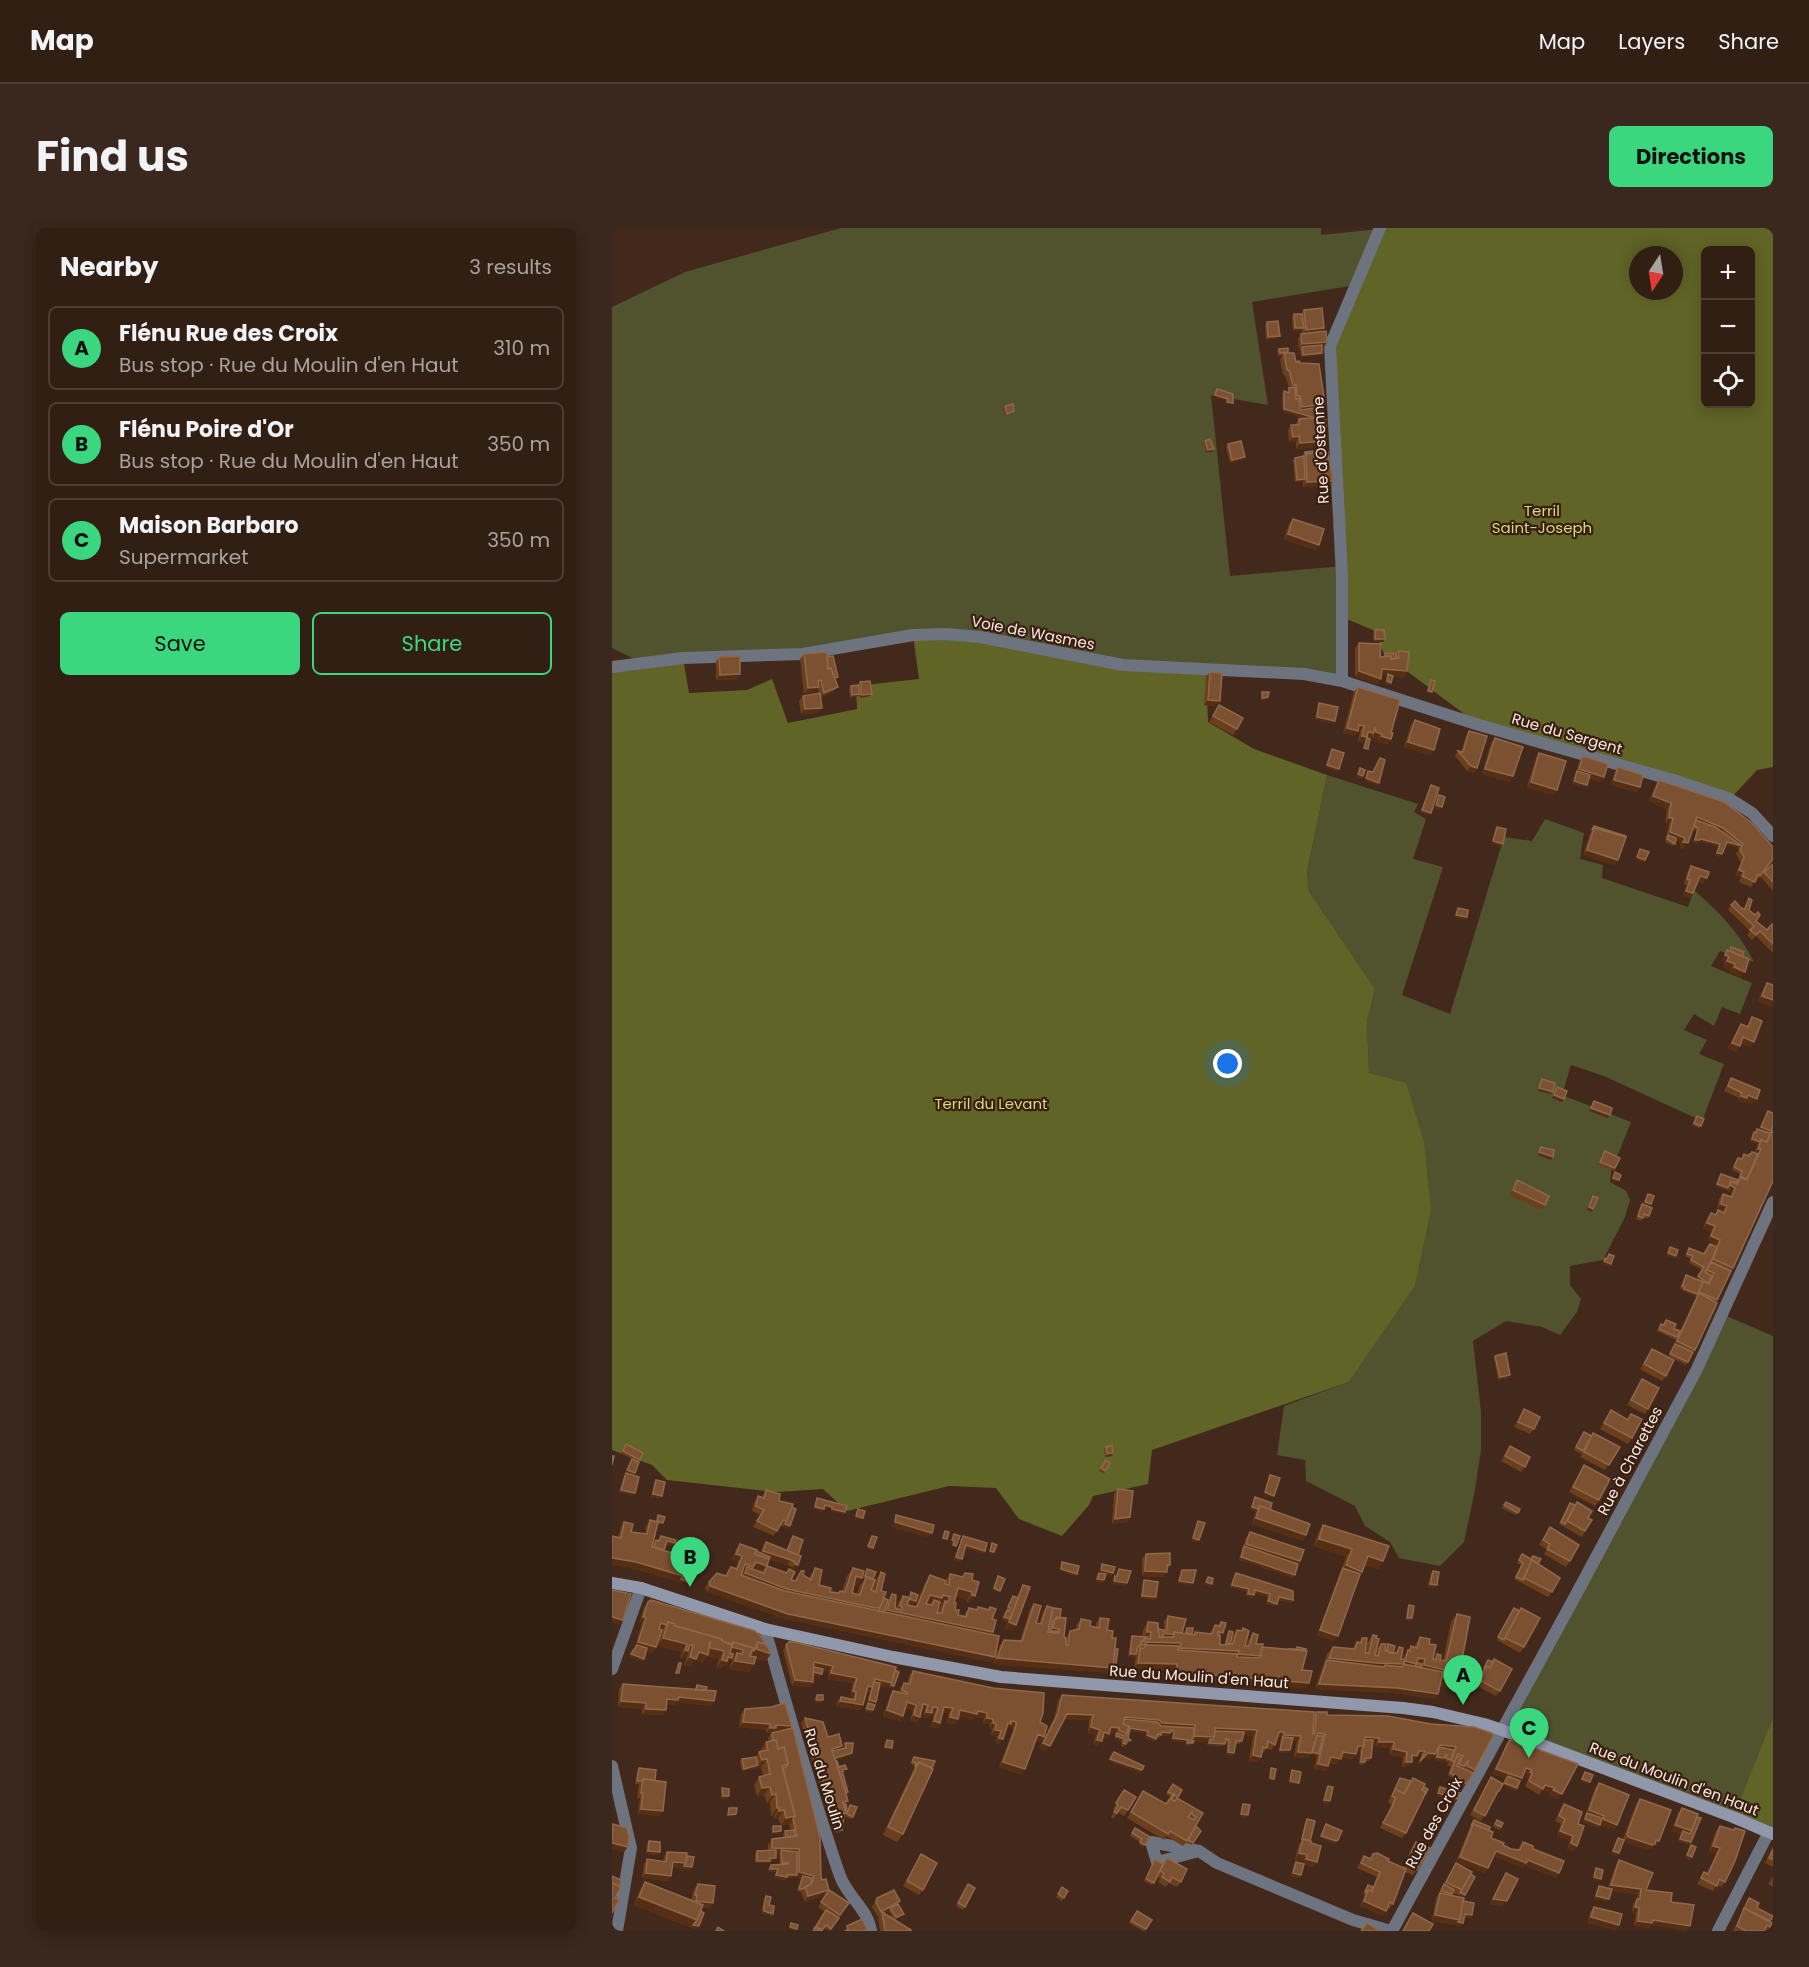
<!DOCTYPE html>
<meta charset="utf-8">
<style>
:root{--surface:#321f14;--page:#3a271d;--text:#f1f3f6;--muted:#a8a2a0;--line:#4d3d34;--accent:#3ad77f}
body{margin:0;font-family:Poppins,sans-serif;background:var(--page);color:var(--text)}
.controls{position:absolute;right:18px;top:18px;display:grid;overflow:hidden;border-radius:9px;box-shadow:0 3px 15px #0003}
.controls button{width:54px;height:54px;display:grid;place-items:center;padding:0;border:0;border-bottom:2px solid var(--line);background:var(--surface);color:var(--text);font:30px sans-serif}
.compass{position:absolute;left:1017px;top:18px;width:54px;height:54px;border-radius:50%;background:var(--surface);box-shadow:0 3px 15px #0003;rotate:192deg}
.you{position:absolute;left:616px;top:836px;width:21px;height:21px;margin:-15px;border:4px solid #fff;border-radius:50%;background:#1a73e8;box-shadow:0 0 0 9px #1a73e833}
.badge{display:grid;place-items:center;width:39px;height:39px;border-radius:50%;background:var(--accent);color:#111;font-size:20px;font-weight:700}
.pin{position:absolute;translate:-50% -50px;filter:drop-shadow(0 2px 3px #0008)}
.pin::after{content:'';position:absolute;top:32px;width:21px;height:18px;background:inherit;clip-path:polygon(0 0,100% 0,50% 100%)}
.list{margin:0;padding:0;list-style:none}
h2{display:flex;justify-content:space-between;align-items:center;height:78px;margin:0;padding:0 24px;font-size:26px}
h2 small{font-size:20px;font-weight:400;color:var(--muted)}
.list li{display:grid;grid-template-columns:39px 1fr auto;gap:18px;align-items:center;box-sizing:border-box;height:84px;margin:0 12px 12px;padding:0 12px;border:2px solid var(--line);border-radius:9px}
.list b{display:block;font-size:22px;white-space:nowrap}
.list p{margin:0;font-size:20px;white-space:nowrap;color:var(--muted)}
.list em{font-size:20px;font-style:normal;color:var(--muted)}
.actions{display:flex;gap:12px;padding:18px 24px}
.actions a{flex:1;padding:14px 0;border:2px solid var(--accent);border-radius:9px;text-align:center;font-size:21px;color:var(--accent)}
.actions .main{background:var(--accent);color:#111}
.icon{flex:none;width:33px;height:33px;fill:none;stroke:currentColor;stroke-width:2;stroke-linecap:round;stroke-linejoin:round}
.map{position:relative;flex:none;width:1161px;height:1703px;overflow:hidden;border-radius:9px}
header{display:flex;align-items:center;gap:36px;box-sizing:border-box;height:84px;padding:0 30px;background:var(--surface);border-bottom:2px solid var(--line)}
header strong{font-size:28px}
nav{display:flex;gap:33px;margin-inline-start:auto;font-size:21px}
.intro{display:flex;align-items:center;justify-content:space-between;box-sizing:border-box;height:144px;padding:0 36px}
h1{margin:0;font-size:42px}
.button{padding:15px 27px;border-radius:9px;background:var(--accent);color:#111;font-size:21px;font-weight:700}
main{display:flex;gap:36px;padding:0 36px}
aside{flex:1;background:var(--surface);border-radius:9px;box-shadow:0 3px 15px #0003}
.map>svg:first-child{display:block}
</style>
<header>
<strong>Map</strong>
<nav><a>Map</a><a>Layers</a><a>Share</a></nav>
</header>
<div class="intro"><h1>Find us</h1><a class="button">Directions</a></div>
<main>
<aside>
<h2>Nearby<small>3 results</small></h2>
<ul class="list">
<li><span class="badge">A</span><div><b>Flénu Rue des Croix</b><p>Bus stop · Rue du Moulin d'en Haut</p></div><em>310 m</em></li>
<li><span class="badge">B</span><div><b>Flénu Poire d'Or</b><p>Bus stop · Rue du Moulin d'en Haut</p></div><em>350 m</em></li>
<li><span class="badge">C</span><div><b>Maison Barbaro</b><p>Supermarket</p></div><em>350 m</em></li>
</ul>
<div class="actions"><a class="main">Save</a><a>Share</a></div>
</aside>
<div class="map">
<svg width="1161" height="1703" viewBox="0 0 1161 1703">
<rect width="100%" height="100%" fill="#43291b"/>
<g fill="#50532e">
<path d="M229,0H709V7L767,1L744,57L640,74L656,177L599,167L618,348L731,338L730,453L567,441L334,406L191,426L30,435L0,420V79L73,44Z"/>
<path d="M715,547L806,576L802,584L814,591L801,631L831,639L790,767L838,786L892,609L920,613L933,591L972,605L968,631L991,637L990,650L1076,679L1082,662C1106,683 1128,705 1142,734L1108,723L1099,738L1140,755L1128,786L1110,779L1102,798L1082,786L1072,802L1095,812L1087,826L1112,836L1090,893L992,848L959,837L950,867L1019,894L999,944L998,954L1014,963L1018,972L1013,989L991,1032L958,1038V1057L969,1071L965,1084L948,1107L930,1099L894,1093L861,1113L869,1184V1222L863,1262L852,1314L828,1338L787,1330L778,1314L753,1298L743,1278L694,1253L693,1232L665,1227L672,1178L737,1154L803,1058L819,983L757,845L755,794L763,761L697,663L695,646Z"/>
<path d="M1110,1086L1161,1108V1489L1121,1589L890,1502Z"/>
</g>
<g fill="#606426" fill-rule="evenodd">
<path d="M768,0H1161V539L1145,542L1118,571L867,497L772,426L763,403L735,391L718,118ZM1094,22H1138V176H1094ZM1026,27H1062V63H1026Z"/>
<path d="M334,406L445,425L594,441L596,494L642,521L715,547L695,645L697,663L763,761L755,794L757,845L794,855L812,914L819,983L803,1058L737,1154L540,1222L536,1256L481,1268L477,1277L450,1308L407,1291L384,1260L337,1258L235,1283L211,1261L164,1264L55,1252L40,1237L0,1222V439L71,430L77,465L135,462L160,451L176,495L245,481L244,458L307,451L301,407Z"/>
<path d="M1161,1489V1606L1121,1589Z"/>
</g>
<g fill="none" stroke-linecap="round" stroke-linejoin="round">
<g stroke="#6e7380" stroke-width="12">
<path d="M0,439L71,430L191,426L301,407L334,406L368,409L511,437L692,446L730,453L867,497L1061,552L1118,571L1140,585L1161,608"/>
<path d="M730,453V347L718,118L768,0"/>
<path d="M153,1401C176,1484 200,1566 228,1648C235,1668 256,1681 259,1703"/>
<path d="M0,1441L29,1360"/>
<path d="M0,1538L19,1620L5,1703"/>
<path d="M587,1623L545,1634L539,1614L587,1623L605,1635L741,1692L779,1703"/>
<path d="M780,1703L960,1374L1085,1141L1161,974"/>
<path d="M1106,1703L1157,1604"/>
</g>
<path stroke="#9198ac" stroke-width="12" d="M0,1355L29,1360L153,1401L281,1429L389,1449L791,1480L821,1484L872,1496L890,1502L1121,1589L1161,1606"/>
</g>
<g fill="#6c3f1c" fill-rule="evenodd">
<path d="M692,82L710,103L712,119H710L709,127L689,129L688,121L687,122L686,111L689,106H690V102L681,103L680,89L682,86H689Z"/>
<path d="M655,94L666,110L654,112L653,97Z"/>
<path d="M667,121L675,125L684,134L688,135L713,176L710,180L711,218L684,221V214H677L676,202L679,197H683L687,191H695L671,184L670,166L672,163L675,164L677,161L673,147H671L668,131L671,127L666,128L665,123Z"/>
<path d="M393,178L402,183L400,185L393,188L391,180Z"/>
<path d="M593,213L602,221L600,224L594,225L591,215Z"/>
<path d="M616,216L631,231L618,235L614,219Z"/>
<path d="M693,224L701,225L721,253L717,258L691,259V253L683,254L681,232L683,230L691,228V226Z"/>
<path d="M681,291L707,317L703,322L672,311L677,296Z"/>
<path d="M763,402L773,411L771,414H762L761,404Z"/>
<path d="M747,415L768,429H771L773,425L784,426L786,423L795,443L792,449L781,448L777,457L773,456L775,447H770L766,456L743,449V420Z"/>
<path d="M192,426L215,429L223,452L222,464L209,470L206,485L189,486L187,473L191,468L207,465L206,460L203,464L192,466L188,431Z"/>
<path d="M107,429L125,452H104V434Z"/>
<path d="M598,444L604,478L592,477L594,449Z"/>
<path d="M248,454L258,468L248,470L247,467L246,468L238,470L237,461L239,458L246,457Z"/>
<path d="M746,459L779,505V511L776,516L765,514L766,511L760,510V507L758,511L754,510L751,515L746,513L748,503H746L742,508L731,505L742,464Z"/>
<path d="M707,475L722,496L703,491L706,478Z"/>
<path d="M607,477L625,501L621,507L597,494Z"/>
<path d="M803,492L822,522L818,527L792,519L799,497Z"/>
<path d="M857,503L865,540L862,545L855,543L843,528L846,523L849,524L854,508Z"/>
<path d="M883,510L901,548L897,554L870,546L879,515Z"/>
<path d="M927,525L945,562L942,567L915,559L924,530Z"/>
<path d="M971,528L992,549L988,554L977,550L973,559L961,556L967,534Z"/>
<path d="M1006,539L1028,559L1024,564L999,557L1003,544Z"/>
<path d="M1047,552L1161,632L1144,653V652L1139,659L1127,654L1129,649L1123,647L1129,635L1124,626L1127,621L1126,620L1114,616L1108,629L1103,627L1107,619L1087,613L1086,615L1081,614L1085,603L1081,601L1072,621L1068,620L1069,615L1064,613L1061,618L1053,614L1057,596L1053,595L1055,581L1037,573L1044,557Z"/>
<path d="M982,598L1006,632L1002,637L971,627L980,600Z"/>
<path d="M1161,636V663L1149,649L1152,644Z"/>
<path d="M1079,638L1091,656L1086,653L1077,670L1071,668L1075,658L1072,656L1076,643Z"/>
<path d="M1137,670V682L1144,693L1155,702L1161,697V725L1144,708L1140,712L1135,707L1138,703L1116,682L1119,677L1132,680Z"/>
<path d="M1119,719L1130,728L1129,749L1118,744L1119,742L1111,739L1113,734L1110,732L1115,722L1117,723Z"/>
<path d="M1155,755L1161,757V779L1146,773L1152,760Z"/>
<path d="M1140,789L1142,814L1139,819L1129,815L1124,824L1116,820L1129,796L1135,798Z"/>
<path d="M1119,850L1141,876L1133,873L1132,875L1126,873L1127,870L1112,863L1116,855Z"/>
<path d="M1156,883L1161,885V953L1121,1040L1104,1074L1083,1122L1074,1137L1057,1128L1065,1110L1064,1112L1045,1103L1049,1096L1051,1097L1054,1092L1062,1101L1068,1103L1084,1069L1070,1063L1071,1062L1068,1060L1074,1047L1085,1051L1090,1042L1077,1035L1079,1031L1073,1028L1077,1020L1092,1026L1104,1019V1017L1096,1013L1099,1004L1091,1000L1095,990L1099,985L1103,987L1106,982L1111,984L1105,981L1107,971L1111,966L1118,969L1120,965L1104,958L1109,946L1126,952L1127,951H1126L1129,946L1120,942L1124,932L1126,930L1129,931L1132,926L1136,928L1142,925L1146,917L1138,913L1140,907L1142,904H1143L1145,901H1147Z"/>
<path d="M1085,888L1089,898L1087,900L1080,897Z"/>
<path d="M993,923L1003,940L1002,943L986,936Z"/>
<path d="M905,952L933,977L930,982L897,967Z"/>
<path d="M1036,966L1039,976L1037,979V988L1035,991L1031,989L1029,993L1024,991L1028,979L1030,976H1031Z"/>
<path d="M1040,1121L1054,1148L1050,1153L1028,1141Z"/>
<path d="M883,1128L898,1147L896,1150L886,1152L882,1130Z"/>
<path d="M1030,1151L1036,1181L1033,1186L1015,1177Z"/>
<path d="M912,1181L922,1201L918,1206L902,1199Z"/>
<path d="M999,1182L1015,1191L1019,1186L1020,1210L1016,1216L988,1201Z"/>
<path d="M970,1207L1008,1219L993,1242L968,1229L970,1226L962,1222Z"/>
<path d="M14,1216L31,1225L26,1234L21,1247L23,1265L21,1268L7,1264L12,1248L14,1245L16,1246L13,1245L20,1231L9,1225Z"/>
<path d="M898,1218L913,1239L909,1244L889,1233Z"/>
<path d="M494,1219L501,1225L500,1228L493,1229L492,1221Z"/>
<path d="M494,1232L498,1235L492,1246L487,1243Z"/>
<path d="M972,1237L987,1272L983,1278L957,1264Z"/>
<path d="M44,1252L48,1271L39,1269L42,1255Z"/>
<path d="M506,1261L518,1289L514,1294L500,1296L502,1266Z"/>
<path d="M154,1262L167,1273L181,1276L176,1301L168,1297L162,1308L141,1299L148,1287L140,1283L142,1274L146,1268L150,1269Z"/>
<path d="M643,1269L658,1282L694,1307L691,1313L640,1296L644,1284L638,1281Z"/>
<path d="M894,1274L908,1281L904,1287L890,1280Z"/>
<path d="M958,1275L963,1277L976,1290L973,1303L970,1309L947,1296Z"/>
<path d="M46,1287L49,1297L45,1296L40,1319H41L44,1312L46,1313L49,1308L63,1315L61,1318L54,1316L52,1322L76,1333L75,1356L20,1340L0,1336V1304V1308L6,1309L9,1299L12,1294L19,1304L33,1306L34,1298L38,1292L44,1294Z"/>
<path d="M711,1297L771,1333L766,1341L753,1337L722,1413L705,1407L734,1329L702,1318L706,1305Z"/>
<path d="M938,1299L958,1333L954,1339L932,1326L935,1321L927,1317Z"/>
<path d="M638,1304L686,1336L681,1350L627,1332L634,1310Z"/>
<path d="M181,1308L186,1327L182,1342L179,1341L180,1339L175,1337L157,1331L151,1343L141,1339L140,1341L150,1344L155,1338L182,1353L189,1343L191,1347L197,1350L203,1340L207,1357L218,1364L226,1365L228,1363H230L235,1348L241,1340L250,1350L244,1358L242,1357L240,1365L245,1366L248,1357L253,1351L251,1350L255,1341L261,1351L263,1352L269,1344V1363L272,1370L276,1372L280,1366L283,1380H284L286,1375L291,1368L296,1369L299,1364L300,1378L303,1379L313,1355L318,1347L333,1353L338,1346L350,1349L353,1345L360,1352L367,1354L357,1375H354L355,1372L344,1368L342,1375L343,1382L346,1387L351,1388L357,1380L364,1382L366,1379L376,1382L378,1379L380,1391L379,1407L383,1429L379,1434L173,1391L95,1364L93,1360L97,1354L114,1348L124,1341L126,1334L120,1332L124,1321L128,1316L149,1325L150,1320L154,1314L174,1323ZM327,1375L330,1376L325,1385Z"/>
<path d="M351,1308L373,1323L371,1325L353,1320L350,1331L348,1334L342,1332L349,1311Z"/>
<path d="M534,1326L558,1337L552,1349L530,1348V1331Z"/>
<path d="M910,1326L940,1364L936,1369L902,1351L909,1337L905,1335Z"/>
<path d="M821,1343L823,1360L816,1359L819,1345Z"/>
<path d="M624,1345L681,1372L679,1375L667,1372L664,1378L654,1376L656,1369L642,1365L640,1370L634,1368L635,1364L618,1359L622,1347Z"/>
<path d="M532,1352L543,1372L529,1370L531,1355Z"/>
<path d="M411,1357L404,1397L400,1402L393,1400L396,1394L390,1392L399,1371L401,1368L405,1369L408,1362Z"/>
<path d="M36,1374L143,1403L154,1433L144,1431L142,1436L137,1444L117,1441L120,1433L122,1429H120L114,1438L112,1437L109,1441L104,1440L107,1431L95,1428L90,1435L83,1432L79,1439L72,1437L76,1425H75L71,1431L68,1430L70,1424L46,1418L50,1402L47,1401L44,1419L40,1425L34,1423L30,1433L17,1429L23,1419L30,1395L28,1394L32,1379Z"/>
<path d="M422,1376L424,1395L427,1396L431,1384L435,1378L448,1390L452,1409L454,1410L458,1403L464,1402L465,1396L469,1391L478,1398L484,1399V1395L488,1390L500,1410L501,1445L381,1436L388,1417L392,1412L408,1413L418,1381Z"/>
<path d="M797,1377L798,1393L794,1392L795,1380Z"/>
<path d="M900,1383L912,1419L908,1425L885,1412Z"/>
<path d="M845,1386L846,1453L841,1461L828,1458L823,1471L782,1465L703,1461L715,1426L721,1419L740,1421L745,1414H747L750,1410L754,1422L755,1415L761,1407L764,1422L769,1416L773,1423L776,1416L781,1425H783L787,1419L789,1431H790L799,1418L802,1419L808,1409L817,1416L821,1431H822L825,1426L828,1432L831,1433L839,1394Z"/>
<path d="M556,1388L570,1405H572L575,1400L580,1406H582L583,1404L597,1406L603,1397L606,1398L609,1394L608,1417L613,1416L615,1406L617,1403L620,1408L625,1402L629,1403L631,1400L633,1418H634L636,1413L641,1405L644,1416L650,1419L684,1421L685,1419L690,1442L697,1455L694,1460L561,1450V1442L522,1440L524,1427L522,1429H516L519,1411L520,1408L530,1409L531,1402L536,1394L546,1401L552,1402V1393Z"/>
<path d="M174,1417L282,1458L280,1460L267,1458L261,1482L259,1485L253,1484L254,1478L256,1475H255L258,1464H255L251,1477L248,1482L224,1478L225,1474L229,1469L240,1472L241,1469H238L241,1455L216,1451L217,1443L211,1442L208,1449L201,1447V1454L197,1459L180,1458L171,1422Z"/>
<path d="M876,1432L888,1463L884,1468L863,1457Z"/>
<path d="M301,1443L428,1494L432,1509L428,1514L424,1512L413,1541L409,1547L387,1539L401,1503V1499L397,1498L395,1501H394L387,1516L384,1515L385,1509L379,1507L380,1501L377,1500L378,1496L371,1495L372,1490L363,1489L361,1492L347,1488L343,1496L335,1495L337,1485L331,1484L328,1495L325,1500L319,1499L322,1485L320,1484L316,1490L311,1489L313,1482L310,1481L308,1489L305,1494L298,1493L301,1482L293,1480L291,1488L288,1493L271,1488L278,1468L281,1463L287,1464L288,1460L292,1455H295L297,1448Z"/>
<path d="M11,1456L83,1461L85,1457L94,1462L99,1478L65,1474L63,1477L55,1476L51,1487L30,1486V1481L6,1479L7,1461Z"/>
<path d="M450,1467L702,1488L704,1484L715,1487L862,1499L863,1542L853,1558L836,1547L840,1536L839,1539L835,1537L837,1534L833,1533V1529L831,1533L823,1532L824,1523L819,1531L812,1530L805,1538L810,1528H805L801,1533H800L796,1539H790L791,1529L778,1527V1520L763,1519L764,1515H760L757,1533H753L751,1537L747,1536L748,1523H745L741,1531L729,1529L725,1536L717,1535L713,1543L702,1541L705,1528L698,1526L696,1530L682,1529L685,1513H680L678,1522L676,1525L667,1524L669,1509H665L663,1517L659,1522L655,1520L651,1525H650L646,1534L637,1533L641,1508L631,1507L628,1516H624L622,1525L620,1527H615V1514H613L611,1519L595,1517L596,1514L582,1513L579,1518H574V1514L559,1513L561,1505H558L556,1508L549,1507L547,1510L545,1509L542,1514L533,1510L535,1505L518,1503L516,1510V1516L514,1515L512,1519L509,1518L510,1514L503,1511V1506L498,1505L494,1511L491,1510L486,1518L481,1517L484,1507L476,1505L477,1492L452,1491L434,1523L427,1520L442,1491L446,1473Z"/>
<path d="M133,1481L180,1498L178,1500L209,1649L217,1662L213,1667L193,1674L189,1664L185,1663L189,1651L183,1649L175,1650L173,1652L162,1650L164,1644L156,1643L157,1640L159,1637H168L167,1626L164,1625L162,1632L158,1633L156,1635H143V1626L145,1623H156V1617L160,1611L172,1610L171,1606L173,1603L179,1602L177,1596L169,1597L166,1590L162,1591V1588H159L158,1574L155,1575L152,1567L145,1568L142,1557L147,1549L151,1548L149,1539L130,1543L128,1533L130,1531L144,1529L147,1524L149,1523V1522L154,1514H157L156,1510L159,1505H154V1502L127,1499L129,1486Z"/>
<path d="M193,1490L216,1509L227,1522L232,1521V1517L233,1515L240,1525L238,1527L223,1532L227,1539L233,1544H231L236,1573L234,1576L235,1582L238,1577L241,1589L239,1591L233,1589L235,1582L232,1587L230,1602L228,1605H222L189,1495Z"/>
<path d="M897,1513L947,1571L937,1568L939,1565L930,1562L927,1567L913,1558L917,1550L914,1549L916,1547L912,1546L904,1563L891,1557L887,1563L884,1569L883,1568L869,1593L858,1587L879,1549L891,1556L894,1551L880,1546L893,1519Z"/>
<path d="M302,1529L320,1540L291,1606L285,1614L271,1607L301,1542L302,1538L299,1536Z"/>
<path d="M27,1540L43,1552L47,1588L26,1586L28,1570H25L27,1556H23L25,1543Z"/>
<path d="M788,1550L794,1605L790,1610L768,1600L776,1584L779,1576L776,1574Z"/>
<path d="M987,1555L1005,1597L1002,1602L988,1597L986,1600L971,1594L983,1560Z"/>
<path d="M561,1556L570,1562L566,1570L591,1585L584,1598L589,1603L580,1617L574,1615L571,1618L554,1608L552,1612L515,1590L531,1563L554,1576L559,1569L554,1566Z"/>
<path d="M716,1558V1576L711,1575L714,1560Z"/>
<path d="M110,1560L117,1568L115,1571H109V1563Z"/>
<path d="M512,1562L516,1582L512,1588L506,1584L501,1591L499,1589L503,1582L501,1581Z"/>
<path d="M1028,1571L1047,1613L1044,1618L1042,1617L1039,1621L1036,1622L1012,1613L1006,1628L999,1626L1006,1610L1012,1612L1011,1611L1024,1576Z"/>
<path d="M952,1576L965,1618L961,1623L955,1621L958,1613L945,1608L949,1596L943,1593L948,1582Z"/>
<path d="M1070,1580L1078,1617L1066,1613L1069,1606L1060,1603L1066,1585Z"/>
<path d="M695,1591L699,1615L705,1634L701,1639L692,1636L689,1647L687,1650L679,1648L682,1636L684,1634L691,1635L692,1633L683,1631L687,1616L689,1614L693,1594Z"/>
<path d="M862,1592L877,1602L879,1610L891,1617L899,1621H906L911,1614L947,1645L944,1650L912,1637L911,1640L882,1628L873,1645L844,1634L857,1601Z"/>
<path d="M885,1592L889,1599L888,1602L881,1599Z"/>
<path d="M1108,1598L1121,1602L1123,1600L1113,1654L1109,1659L1105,1657L1101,1663L1085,1656L1092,1644L1095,1645L1104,1626L1097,1623L1104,1603Z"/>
<path d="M523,1600L538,1609L531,1619L527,1616L528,1614L518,1608Z"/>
<path d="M37,1613L48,1624L46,1627L34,1626L35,1616Z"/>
<path d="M804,1614L805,1642L801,1647L793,1644L781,1676L777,1681L775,1680L771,1688L748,1678L753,1667L751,1666L754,1659L756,1657L761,1659L765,1649L745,1640L752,1628L758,1630L761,1626L791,1640L800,1619Z"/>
<path d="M1161,1618V1639L1153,1635Z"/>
<path d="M55,1624L75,1628L79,1642L60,1639L59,1648L56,1653L30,1650L32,1636L35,1631L51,1633L52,1629Z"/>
<path d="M309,1626L311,1662L307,1667L291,1658Z"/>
<path d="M555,1630L569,1654L565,1659L557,1655L554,1659L546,1654L548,1650L545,1649L540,1657L532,1653L543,1631L551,1636Z"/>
<path d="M1007,1632L1034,1662L1039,1697L1037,1700L1022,1698L1024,1685L1020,1684L1021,1676L1025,1671L1026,1666L999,1663L995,1673L982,1671L987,1658L996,1660L1004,1637Z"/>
<path d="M844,1635L859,1646L853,1667L851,1669L841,1665L839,1667L851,1673L859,1690L852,1689L851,1695L849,1698L820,1693L824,1670Z"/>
<path d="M894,1645L891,1678L878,1676L891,1650Z"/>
<path d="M1161,1648V1659L1156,1656Z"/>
<path d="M33,1654L81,1673V1672H79L82,1661L86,1656L101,1675L97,1680L90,1679L89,1683L87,1698L85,1701L80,1700L22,1677L28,1662Z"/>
<path d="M356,1656L353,1679L351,1682L344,1678Z"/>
<path d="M450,1659L456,1663L450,1673L444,1669Z"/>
<path d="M217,1662L237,1675L218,1703L212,1700L210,1703H201L213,1684L206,1679Z"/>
<path d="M154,1668L157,1677L159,1688L150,1685V1681L152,1671Z"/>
<path d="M265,1670L288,1673L286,1677L292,1686L290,1688L282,1692L299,1703H268L266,1690L267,1688L266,1689L260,1679ZM277,1683L281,1691L272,1686Z"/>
<path d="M1137,1670L1158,1694V1699L1155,1703H1121Z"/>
<path d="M982,1679L1007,1697L1003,1702L976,1695L978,1684Z"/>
<path d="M525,1683L540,1692L533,1703H531L517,1695Z"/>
</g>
<g fill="#562e13">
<path d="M683,100H692L690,102L681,103Z"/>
<path d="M712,100L709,105L691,107L694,102Z"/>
<path d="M668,108L666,110L654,112L656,109Z"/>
<path d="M715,114L712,119L690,121V119L687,122L690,116Z"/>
<path d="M710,125L709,127L689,129L691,127Z"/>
<path d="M603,167L616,171L614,173L601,169Z"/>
<path d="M615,174L621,175L619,177L614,176Z"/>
<path d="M713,176L709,182L686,185L690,179Z"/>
<path d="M672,181L700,189L698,191L671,184Z"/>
<path d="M687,208L684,214H677L681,209Z"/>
<path d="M714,213L711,218L684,221L688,215Z"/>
<path d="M602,221L600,224L594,225L596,222Z"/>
<path d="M633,229L631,231L618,235L620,232Z"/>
<path d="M693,251L691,253L683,254L685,252Z"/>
<path d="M721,253L717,258L691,259L695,254Z"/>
<path d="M676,306L707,317L703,322L672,311Z"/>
<path d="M763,411H773L771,414H762Z"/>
<path d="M770,441L795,443L792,449L767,446Z"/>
<path d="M747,443L769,451L766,456L743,449Z"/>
<path d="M128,446L125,452H104L108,447Z"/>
<path d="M775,453L779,455L777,457L773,456Z"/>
<path d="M207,459L203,464L192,466L196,460Z"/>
<path d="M226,459L222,464L209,470L212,465Z"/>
<path d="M248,466L246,468L238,470L240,467Z"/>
<path d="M260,466L258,468L248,470L250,467Z"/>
<path d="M656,469L655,472H648L650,470Z"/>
<path d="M596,472L608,473L604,478L592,477Z"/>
<path d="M210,480L206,485L189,486L193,481Z"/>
<path d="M705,489L723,493L722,496L703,491Z"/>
<path d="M747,497L752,498L748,503H746L742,508L731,505L735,500Z"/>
<path d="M756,504L761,505L758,511L754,510L751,515L746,513L750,508Z"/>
<path d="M764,504L770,506L766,511L760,510Z"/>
<path d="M769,508L779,511L776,516L765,514Z"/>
<path d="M796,514L822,522L818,527L792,519Z"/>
<path d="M715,537L727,541L725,544L713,539Z"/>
<path d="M859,538L865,540L862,545L855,543Z"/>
<path d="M873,541L901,548L897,554L870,546Z"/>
<path d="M967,541L992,549L988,554L964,546Z"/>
<path d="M746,546L751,548L750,551L744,549Z"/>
<path d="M754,550L767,555L765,557L752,553Z"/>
<path d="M1002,552L1028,559L1024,564L999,557Z"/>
<path d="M962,553L975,557L973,559L961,556Z"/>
<path d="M919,554L945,562L942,567L915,559Z"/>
<path d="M1041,568L1059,575L1055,581L1037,573Z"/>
<path d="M824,577L830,579L828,582L822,580Z"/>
<path d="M810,582L819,585L817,588L808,585Z"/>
<path d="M1085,589L1111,600L1108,605L1082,595Z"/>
<path d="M1057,590H1061L1057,596L1053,595Z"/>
<path d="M1058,604L1073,610L1069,615L1055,610L1056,607L1054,609Z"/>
<path d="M1089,611L1108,616L1107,619L1087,613L1086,615L1081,614L1083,612Z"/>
<path d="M881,613L891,616L889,618L880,616Z"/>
<path d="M1071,614L1076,615L1072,621L1068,620Z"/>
<path d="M1115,614L1130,618L1128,621L1113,616Z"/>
<path d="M975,622L1006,632L1002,637L971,627Z"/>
<path d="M1105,625L1110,626L1108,629L1103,627Z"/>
<path d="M1025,629L1033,632L1032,635L1024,632Z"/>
<path d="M1127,642L1132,644L1129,649L1123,647Z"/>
<path d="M1088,648L1095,650L1091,656L1084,653Z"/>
<path d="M1074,663L1081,665L1077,670L1071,668Z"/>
<path d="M844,687L855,689L853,692L843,690Z"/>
<path d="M1113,727L1117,729L1113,734L1110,732Z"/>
<path d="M1115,733L1123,736L1119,742L1111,739Z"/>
<path d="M1122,739L1133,744L1129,749L1118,744Z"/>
<path d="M1150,768L1161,772V779L1146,773Z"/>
<path d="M1131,809L1142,814L1139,819L1128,815Z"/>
<path d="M1120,815L1128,818L1124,824L1116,820Z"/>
<path d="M927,860L941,864L939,866L926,863Z"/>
<path d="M942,867L952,871L950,874L940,870Z"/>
<path d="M1136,867L1145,871L1141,876L1133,873L1132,875L1126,873L1129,868Z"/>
<path d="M979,880L998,887L996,890L977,883Z"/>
<path d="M1149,899L1159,903L1157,905L1147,901Z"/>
<path d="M1140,911L1148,914L1146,917L1138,913Z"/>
<path d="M1146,921H1149L1145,926H1142Z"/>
<path d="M927,924L941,929L939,932L926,927Z"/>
<path d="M1001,950L1007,952L1005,955L999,952Z"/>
<path d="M1105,956L1116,960L1114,962L1104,958Z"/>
<path d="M1118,956L1123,960L1120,965L1114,962Z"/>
<path d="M1033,974L1039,976L1037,979L1031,977Z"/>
<path d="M1109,976L1115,978L1111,984L1105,981Z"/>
<path d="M977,979L981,981L980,984L975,982Z"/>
<path d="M1095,995L1103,998L1099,1004L1091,1000Z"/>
<path d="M1099,1008L1108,1012L1104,1017L1096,1013Z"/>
<path d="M1056,1025L1064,1028L1062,1030L1054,1028Z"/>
<path d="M992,1033L999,1036L997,1039L990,1036Z"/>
<path d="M1072,1061L1085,1066L1083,1069L1070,1063Z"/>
<path d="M898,1147L896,1150L886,1152L888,1149Z"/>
<path d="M501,1225L500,1228L493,1229L495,1226Z"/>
<path d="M15,1242L23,1245L21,1248L13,1245Z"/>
<path d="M9,1262L23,1265L21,1268L7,1264Z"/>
<path d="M653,1264L662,1268L660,1270L651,1267Z"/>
<path d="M41,1266L50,1268L48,1271L39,1269Z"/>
<path d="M213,1277L220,1279L219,1281L211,1280Z"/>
<path d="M203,1279L212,1281L210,1284L201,1281Z"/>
<path d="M640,1279L646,1281L644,1284L638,1281Z"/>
<path d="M220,1281L233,1284L231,1287L218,1283Z"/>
<path d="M244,1288L251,1290L249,1292L242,1291Z"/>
<path d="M518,1289L514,1294L500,1296L503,1291Z"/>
<path d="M644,1290L694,1307L691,1313L640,1296Z"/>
<path d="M283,1294L320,1305L316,1310L279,1299Z"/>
<path d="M173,1296L178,1298L176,1301L171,1299Z"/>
<path d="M581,1310L587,1312L585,1315L579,1313Z"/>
<path d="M707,1311L740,1321L734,1329L702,1318Z"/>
<path d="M55,1313L63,1315L61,1318L53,1315Z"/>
<path d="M634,1316L688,1333L684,1339L632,1318L630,1321Z"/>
<path d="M354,1317L373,1323L371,1325L352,1320Z"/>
<path d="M256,1318L261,1320L260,1322L255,1321Z"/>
<path d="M151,1323L179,1332L175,1337L147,1328Z"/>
<path d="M378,1323L382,1324L380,1327L376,1325Z"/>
<path d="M124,1326L130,1328L126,1334L120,1332Z"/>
<path d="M756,1328L771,1333L766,1341L751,1336Z"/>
<path d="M344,1329L350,1331L348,1334L342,1332Z"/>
<path d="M629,1329L683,1347L681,1350L627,1332Z"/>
<path d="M0,1330L24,1334L71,1348L77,1354L75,1356L20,1340L0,1336Z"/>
<path d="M144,1334L155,1338L151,1343L141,1339L138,1344L135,1339L133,1343L129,1342L133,1336Z"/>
<path d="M183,1336L186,1337L182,1342L179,1341Z"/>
<path d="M734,1337L750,1344L745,1351L731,1341Z"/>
<path d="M449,1341L465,1346L463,1348L447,1343Z"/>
<path d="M489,1342L501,1345L500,1347L487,1345Z"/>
<path d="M533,1343L555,1344L552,1349L530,1348Z"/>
<path d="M133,1345L268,1380L265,1385L127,1353Z"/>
<path d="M244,1348L250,1350L244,1358L239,1356Z"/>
<path d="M485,1351L492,1352L491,1355L484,1354Z"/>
<path d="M502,1353L515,1355L513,1358L500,1356Z"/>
<path d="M567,1353L581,1355L579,1357L566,1356Z"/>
<path d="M594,1354L600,1356L598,1359L592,1357Z"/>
<path d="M818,1356L825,1357L823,1360L816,1359Z"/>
<path d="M620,1357L637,1361L635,1364L618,1359Z"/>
<path d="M98,1358L383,1429L379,1434L173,1391L95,1364Z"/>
<path d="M346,1360L360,1364L355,1372L340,1368Z"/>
<path d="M382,1360L388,1363L387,1365L380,1363Z"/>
<path d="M643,1362L658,1366L656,1369L641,1365Z"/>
<path d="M636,1366L642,1367L640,1370L634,1368Z"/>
<path d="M318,1367H331L338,1369L332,1377L333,1373L330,1376L322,1372L319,1376L312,1375Z"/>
<path d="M360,1367L363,1368L357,1375H354Z"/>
<path d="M530,1368L544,1369L543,1372L529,1370Z"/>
<path d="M667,1369L681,1372L679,1375L666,1371Z"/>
<path d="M297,1371L304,1373L298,1381L292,1379Z"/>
<path d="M656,1373L665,1376L664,1378L654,1376Z"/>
<path d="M288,1378L290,1379L287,1384L381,1404L375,1412L269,1390L275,1382L284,1384Z"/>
<path d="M0,1389L11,1392L7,1397L0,1395Z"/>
<path d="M31,1389L34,1390L30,1395L28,1394Z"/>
<path d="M392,1389L398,1391L396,1394L390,1392Z"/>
<path d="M795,1390H800L798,1393L794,1392Z"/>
<path d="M397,1394L404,1397L400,1402L393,1400Z"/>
<path d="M49,1395L54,1397L50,1402L45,1400Z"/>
<path d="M441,1400L447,1401L444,1406L437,1405Z"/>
<path d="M708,1402L726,1408L722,1413L705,1407Z"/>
<path d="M535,1404H539L533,1412H530Z"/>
<path d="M554,1406H561L557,1412L550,1411Z"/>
<path d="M51,1410L75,1416L70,1424L46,1418Z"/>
<path d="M26,1414L44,1419L40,1425L23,1419Z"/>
<path d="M534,1414L569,1415L563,1423L527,1420V1421L531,1416Z"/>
<path d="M78,1417H81L76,1425H75L71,1431L68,1430Z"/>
<path d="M120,1419L142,1423L138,1428L131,1422L125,1430V1425L122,1429L114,1427Z"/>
<path d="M98,1420L112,1424L107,1431L95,1428L90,1435L83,1432L79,1439L72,1437L78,1429L87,1424L94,1426Z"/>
<path d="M568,1420L627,1423L621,1431L563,1427Z"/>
<path d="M144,1421L159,1426L154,1433L138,1429Z"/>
<path d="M19,1426L32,1431L30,1433L17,1429Z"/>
<path d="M518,1426H524L522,1429H516Z"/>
<path d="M626,1426L649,1428L644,1436L621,1434Z"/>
<path d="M116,1429L120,1430L114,1438L112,1437L109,1441L104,1440L110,1432Z"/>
<path d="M385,1430L501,1440L503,1443L501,1445L381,1436Z"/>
<path d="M717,1430L793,1433L806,1430L813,1431L808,1439L759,1443L715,1432Z"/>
<path d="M123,1433L142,1436L137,1444L117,1441Z"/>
<path d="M202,1434L221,1438L217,1443L198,1439Z"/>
<path d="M526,1435L565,1436L561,1442L522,1440Z"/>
<path d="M812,1437L833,1442L827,1450L808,1442Z"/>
<path d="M199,1443L210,1446L208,1449L197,1446Z"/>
<path d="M564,1444L697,1455L694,1460L561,1450Z"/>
<path d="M219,1445L245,1450L241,1455L216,1451Z"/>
<path d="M831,1450L846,1453L841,1461L826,1458Z"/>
<path d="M263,1451L280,1455L282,1458L280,1460L261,1456Z"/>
<path d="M183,1452L201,1454L197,1459L180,1458Z"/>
<path d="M707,1456L785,1460L826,1466L823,1471L782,1465L703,1461Z"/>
<path d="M256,1458L261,1459L257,1464L253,1463Z"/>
<path d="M241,1463L244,1464L241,1469H238Z"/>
<path d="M67,1469L102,1473L99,1478L65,1474L63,1477L52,1476L55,1471Z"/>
<path d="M204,1472H211L209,1475H202Z"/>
<path d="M257,1472L264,1474L262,1476L255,1475Z"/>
<path d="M9,1473L34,1475L30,1481L6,1479Z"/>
<path d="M228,1473L251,1477L248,1482L224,1478Z"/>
<path d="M295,1474L304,1477L301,1482L291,1479Z"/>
<path d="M311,1476L316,1477L313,1482L308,1481Z"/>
<path d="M321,1479L326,1480L322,1485L318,1484Z"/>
<path d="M332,1479L341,1480L337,1485L329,1484Z"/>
<path d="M34,1481L54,1482L51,1487L30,1486Z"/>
<path d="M255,1481L261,1482L259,1485L253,1484Z"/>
<path d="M275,1482L291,1488L288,1493L271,1488Z"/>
<path d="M348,1482L366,1483L375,1485L372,1490L363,1489L361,1492L345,1488Z"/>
<path d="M314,1484L320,1485L316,1490L311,1489Z"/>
<path d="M455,1486L481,1487L477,1492L451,1491Z"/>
<path d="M302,1487L308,1489L305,1494L298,1493Z"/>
<path d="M338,1489L346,1491L343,1496L335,1495Z"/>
<path d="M513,1489L547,1492L543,1497L510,1494Z"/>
<path d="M375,1490L381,1491L378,1496L371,1495Z"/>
<path d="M322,1493L328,1495L325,1500L319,1499Z"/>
<path d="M399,1493L404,1494L401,1499L397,1498L395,1501L392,1500Z"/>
<path d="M131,1494L158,1496L154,1502L127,1499Z"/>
<path d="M381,1495L384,1496L380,1501L377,1500Z"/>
<path d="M551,1495L583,1497L580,1503L547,1501Z"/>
<path d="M164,1497L180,1498L177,1503H162L161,1505H154L158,1500Z"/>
<path d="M479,1499L488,1502L484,1507L476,1505Z"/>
<path d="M499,1499L507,1500L503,1506L496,1504Z"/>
<path d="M518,1500L536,1503L535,1505L517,1503Z"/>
<path d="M603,1500L645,1502L641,1508L601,1505Z"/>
<path d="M383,1502L389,1503L385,1509L379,1507Z"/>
<path d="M492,1504L497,1506L494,1511L489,1510Z"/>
<path d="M550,1504L558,1505L556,1508L548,1507Z"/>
<path d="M667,1504H672L669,1509H663Z"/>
<path d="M426,1506L432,1509L428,1514L422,1512Z"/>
<path d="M535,1507L544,1511L542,1514L533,1510Z"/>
<path d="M672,1507L689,1508L685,1513L670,1512Z"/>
<path d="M504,1508L512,1511L510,1514L503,1511Z"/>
<path d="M582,1508L602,1509L599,1514L598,1511L596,1514L579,1513Z"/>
<path d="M753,1509L767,1510L764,1515L751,1514Z"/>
<path d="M387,1510L391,1511L387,1516L384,1515Z"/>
<path d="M561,1510L576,1512L574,1514L559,1513Z"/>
<path d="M485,1512L490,1513L486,1518L481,1517Z"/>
<path d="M767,1514H782L778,1520L763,1519Z"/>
<path d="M431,1515L438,1518L434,1523L427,1520Z"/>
<path d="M575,1515H581L579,1518H574Z"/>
<path d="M597,1515L613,1516L611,1519L595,1517Z"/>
<path d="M828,1517L840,1518L844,1519L840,1524L826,1522Z"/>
<path d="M230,1518L226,1523L219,1525L220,1521Z"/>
<path d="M746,1518H752L748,1523H742Z"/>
<path d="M273,1519L280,1520L278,1522L272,1521Z"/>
<path d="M781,1521L795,1524L791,1529L778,1527Z"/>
<path d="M668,1522H678L676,1525L667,1524Z"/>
<path d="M699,1523L707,1526L705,1528L698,1526L696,1530L682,1529L686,1524Z"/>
<path d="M807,1523H813L810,1528H805L801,1533H796L800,1527Z"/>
<path d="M616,1524L622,1525L620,1527H615Z"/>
<path d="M731,1524L744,1526L741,1531L727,1529Z"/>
<path d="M240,1525L238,1527L218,1534L220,1531Z"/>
<path d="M816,1525L823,1526L819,1531L812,1530L805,1538Z"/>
<path d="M641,1527L649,1529L646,1534L637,1533Z"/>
<path d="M719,1529L729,1531L725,1536L715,1534Z"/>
<path d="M825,1529L832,1530L831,1533L823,1532Z"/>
<path d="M155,1531L149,1539L144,1540L150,1532Z"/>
<path d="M498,1531L530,1542L528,1545L497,1534Z"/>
<path d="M391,1534L413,1541L409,1547L387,1539Z"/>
<path d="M794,1534H800L796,1539H790Z"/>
<path d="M706,1536L716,1538L713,1543L702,1541Z"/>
<path d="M146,1537L144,1540L130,1543L132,1541Z"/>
<path d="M914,1540L920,1542V1545L917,1550L914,1549L916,1547L910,1545Z"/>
<path d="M884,1541L910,1550L906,1555L880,1546Z"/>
<path d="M658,1550L662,1551L661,1553L656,1552Z"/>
<path d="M970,1551L978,1554L976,1557L969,1554Z"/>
<path d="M678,1553L687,1555L685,1557L676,1555Z"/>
<path d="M892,1555L905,1560L904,1563L890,1557Z"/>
<path d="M933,1557L943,1560L950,1566L947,1571L937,1568L939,1565L930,1562Z"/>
<path d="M158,1559L152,1567L145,1568L150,1560Z"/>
<path d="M826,1565L846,1571L844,1574L824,1568Z"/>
<path d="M164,1566L158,1574L155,1575L160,1567Z"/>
<path d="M111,1568H117L115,1571H109Z"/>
<path d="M712,1572L718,1573L716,1576L711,1575Z"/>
<path d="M165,1580H167L162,1588H159Z"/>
<path d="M29,1581L51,1583L47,1588L26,1586Z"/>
<path d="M172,1582L166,1590L162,1591L167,1583Z"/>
<path d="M235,1582L230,1590L220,1591L222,1588L229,1586Z"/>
<path d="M977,1582L992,1588L988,1593L975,1585Z"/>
<path d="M124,1586L123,1588L115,1589L116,1587Z"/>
<path d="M629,1586L636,1587L634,1590L627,1588Z"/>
<path d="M183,1588L178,1596L169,1597L174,1590Z"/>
<path d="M973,1591L988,1597L986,1600L971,1594Z"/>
<path d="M991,1591L1005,1597L1002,1602L987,1597Z"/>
<path d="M1063,1597L1080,1603L1076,1609L1071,1603L1069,1606L1060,1603Z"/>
<path d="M230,1602L228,1605H222L223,1603Z"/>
<path d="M169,1603L167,1606H159L161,1604Z"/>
<path d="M948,1603L961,1608L958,1613L945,1608Z"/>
<path d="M709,1608L726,1612L725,1614L722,1616L708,1610Z"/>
<path d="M1016,1609L1044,1612L1047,1613L1044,1618L1042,1617L1039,1621L1036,1622L1012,1614Z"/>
<path d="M1068,1611L1079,1614L1078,1617L1066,1613Z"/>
<path d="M0,1615L16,1619L12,1624L0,1621Z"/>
<path d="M959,1615L965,1618L961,1623L955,1621Z"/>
<path d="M1101,1618L1108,1620L1104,1626L1097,1623Z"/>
<path d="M160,1620L187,1621L183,1626L156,1625Z"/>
<path d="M36,1623L48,1624L46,1627L34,1626Z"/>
<path d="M884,1623L916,1632L947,1645L944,1650L912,1637L911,1640L881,1628Z"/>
<path d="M1001,1623L1007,1625L1006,1628L999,1626Z"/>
<path d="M687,1625L695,1627L692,1633L683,1631Z"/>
<path d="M1075,1627L1080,1629L1078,1632L1073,1630Z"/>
<path d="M848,1629L876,1640L873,1645L844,1634Z"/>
<path d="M158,1630H164L162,1632L158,1633L156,1635H143L145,1633Z"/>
<path d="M694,1631L705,1634L701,1639L691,1636Z"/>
<path d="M61,1634L74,1635L80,1639L79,1642L57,1639Z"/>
<path d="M158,1641H166L164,1644L156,1643Z"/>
<path d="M187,1644L202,1648L198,1653L191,1648L189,1651L183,1649L175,1650L173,1652L162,1650L164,1647H185Z"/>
<path d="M34,1645L59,1648L56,1653L30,1650Z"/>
<path d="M681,1645L689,1647L687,1650L679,1648Z"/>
<path d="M982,1649L989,1651L987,1653L980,1651Z"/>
<path d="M999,1657L1029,1661L1026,1666L995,1662Z"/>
<path d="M217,1662L213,1667L193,1674L196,1668Z"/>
<path d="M829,1663L840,1666L838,1668L827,1666Z"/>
<path d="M848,1665L853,1667L851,1669L846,1668Z"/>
<path d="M984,1668L997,1671L995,1673L982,1671Z"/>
<path d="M27,1669L85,1692L80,1700L22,1677Z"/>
<path d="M881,1671L895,1673L891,1678L878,1676Z"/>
<path d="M84,1673L101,1675L97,1680L81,1678Z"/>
<path d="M288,1673L285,1679L278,1680L277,1683L270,1686V1684L266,1689L269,1684Z"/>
<path d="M752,1673L774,1683L771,1688L748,1678Z"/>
<path d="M1023,1679L1027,1680L1024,1685L1020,1684Z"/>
<path d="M152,1683L161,1686L159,1688L150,1685Z"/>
<path d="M853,1686L860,1687L859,1690L851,1688Z"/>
<path d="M823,1687L848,1692L851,1695L849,1698L844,1697L820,1693Z"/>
<path d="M979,1689L1007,1697L1003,1702L976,1695Z"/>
<path d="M1041,1692L1078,1698L1074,1703H1071L1039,1697L1037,1700L1022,1698L1026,1693Z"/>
<path d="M81,1697L87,1698L85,1701L80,1700Z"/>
<path d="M178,1699L185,1701L184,1703L176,1701Z"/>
</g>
<g fill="#7c5131" stroke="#8f684c" stroke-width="1.5" fill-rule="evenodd">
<path d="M710,80L712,100L694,102L692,82Z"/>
<path d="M682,86H690L692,100H683Z"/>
<path d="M666,93L668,108L656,109L655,94Z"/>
<path d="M714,103L715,114L690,116L689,106Z"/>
<path d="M710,117V125L691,127L690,119Z"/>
<path d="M676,120V124L668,125L667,121Z"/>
<path d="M672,125H682L684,134L687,133L688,135L707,136L713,176L690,179L688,168H685L684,157H681L677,142H675Z"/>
<path d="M683,159L684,171L687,170L688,182L710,179L712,192L706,194L701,190H700V189L672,181V163L677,165V160Z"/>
<path d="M605,161L621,166V175L615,174L616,171L603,167Z"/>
<path d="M401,176L402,183L395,186L393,178Z"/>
<path d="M701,190L706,194L714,192V213L688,215L687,208L681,209L679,197H687V191Z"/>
<path d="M598,211L602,221L596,222L593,213Z"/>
<path d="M629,213L633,229L620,232L616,216Z"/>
<path d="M701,223V225L693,226V224Z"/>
<path d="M716,224L721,253L695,254L694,226Z"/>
<path d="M692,228L693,251L685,252L683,230Z"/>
<path d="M681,291L712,301L707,317L676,306Z"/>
<path d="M763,402H772L773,411H763Z"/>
<path d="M747,415L769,416L768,429L779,428V431L787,430L786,423L797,424L795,443L770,441L769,451L747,443Z"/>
<path d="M215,424L216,441L219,440L226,459L212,465L209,452L206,453L207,459L196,460L192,426Z"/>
<path d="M773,425L784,426L785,430L779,431V428H773Z"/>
<path d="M128,428V446L108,447L107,429Z"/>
<path d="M221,428L226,449L223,450L219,440L216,441L215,429Z"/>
<path d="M598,444L610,445L608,473L596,472Z"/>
<path d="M776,446L781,448L779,455L775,453Z"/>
<path d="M819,452L823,453L820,464L816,463Z"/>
<path d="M258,453L260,466L250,467L248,454Z"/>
<path d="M246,457L248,466L240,467L239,458Z"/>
<path d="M746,459L788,472L779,505H781L779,511L769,508L770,506L764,504L763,500L761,505L756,504L755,509L750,508L752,498L747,497L746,503L735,500Z"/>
<path d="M650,464H657L656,469L650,470Z"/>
<path d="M208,465L210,480L193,481L191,468Z"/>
<path d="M707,475L726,479L723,493L705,489Z"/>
<path d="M607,477L631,490L625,501L601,488Z"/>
<path d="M803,492L828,501L822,522L796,514Z"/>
<path d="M857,503L875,508L865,540L859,538L846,523L851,524Z"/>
<path d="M755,510L758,511L756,521L752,520Z"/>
<path d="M883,510L911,519L901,548L873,541Z"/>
<path d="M720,521L732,525L727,541L715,537Z"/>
<path d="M927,525L954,533L945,562L919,554Z"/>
<path d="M971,528L996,536L992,549L967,541Z"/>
<path d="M768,530L773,532L767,555L754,550L756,543L761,544Z"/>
<path d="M1006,539L1031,547L1028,559L1002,552Z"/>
<path d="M748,540L753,542L751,548L746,546Z"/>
<path d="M965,543L978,547L975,557L962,553Z"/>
<path d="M1047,552L1112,574L1140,595L1161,619V631L1148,648L1146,646L1143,654L1130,648L1132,644L1127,642L1132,629L1128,621L1131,616L1111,600L1085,589L1076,615L1071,614L1073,610L1058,604L1061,590H1057L1059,575L1041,568Z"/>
<path d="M819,557L827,560L819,585L810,582Z"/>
<path d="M827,567L833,569L830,579L824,577Z"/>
<path d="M1084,592L1103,599L1130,618L1115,614L1110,626L1105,625L1108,616L1089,611L1088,612H1083L1086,600L1082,598Z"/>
<path d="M982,598L1014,608V609L982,600L980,602Z"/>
<path d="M885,599L894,601L891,616L881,613Z"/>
<path d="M982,600L1014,609L1006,632L975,622Z"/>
<path d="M1056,607L1064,610L1063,616L1055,611Z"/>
<path d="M1028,621L1037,624L1033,632L1025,629Z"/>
<path d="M1161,636V654L1152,644Z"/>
<path d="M1079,638L1097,644L1095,650L1088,648L1081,665L1074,663L1078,652L1075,651Z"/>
<path d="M1137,670L1140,672L1137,682L1143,687L1146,684L1148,687L1144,693L1155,702L1160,696L1161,697V716L1148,703L1144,707L1138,702L1142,698L1119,677L1123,673L1129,680L1133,681Z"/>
<path d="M846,680L856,682L855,689L844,687Z"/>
<path d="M1119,719L1132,724L1130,728L1118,723Z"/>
<path d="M1115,722L1137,731L1133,744L1122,739L1123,736L1115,733L1117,729L1113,727Z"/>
<path d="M1155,755L1161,757V772L1150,768Z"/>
<path d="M1140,789L1150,793L1142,814L1131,809L1128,818L1120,815L1129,796L1136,799Z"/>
<path d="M1119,850L1148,862L1145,871L1136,867L1135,870L1129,868L1130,865L1116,858Z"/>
<path d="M930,851L943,855L941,864L927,860Z"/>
<path d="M945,859L955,863L952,871L942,867Z"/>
<path d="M982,873L1000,880L998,887L979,880Z"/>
<path d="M1156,883L1161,885V897L1159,903L1149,899Z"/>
<path d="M1085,888L1092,891L1089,898L1082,895Z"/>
<path d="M1145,901L1158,905L1155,914L1149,912L1148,914L1140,911L1142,904L1144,905Z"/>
<path d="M1160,903H1161V953L1121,1040L1101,1031L1108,1012L1099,1008L1103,998L1095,995L1099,985L1104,987L1106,982L1112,985L1115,978L1109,976L1111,966L1120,969L1123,960L1118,957L1119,953L1125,956L1128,949L1135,952L1149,921H1146L1149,912L1155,914Z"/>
<path d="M929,919L942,922L941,929L927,924Z"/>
<path d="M993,923L1008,930L1003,940L988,934Z"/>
<path d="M1140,924L1146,926L1135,951L1128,948L1130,943L1122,939L1126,930L1130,931L1132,926L1136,928L1137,926H1139Z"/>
<path d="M1003,944L1009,947L1007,952L1001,950Z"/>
<path d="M1109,946L1126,952L1125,955L1119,953L1116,960L1105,956Z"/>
<path d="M905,952L937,968L933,977L901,962Z"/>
<path d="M1036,966L1042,968L1039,976L1033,974Z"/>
<path d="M981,968L986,970L981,981L977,979Z"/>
<path d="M1030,976L1040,980L1037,988L1032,986L1031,990L1026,988Z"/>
<path d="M1098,1016L1105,1019L1099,1034L1119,1043L1099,1034L1093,1044L1100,1048L1096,1055L1086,1048L1092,1039L1079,1032L1081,1028L1075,1026L1077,1020L1092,1026Z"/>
<path d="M1058,1019L1066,1022L1064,1028L1056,1025Z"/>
<path d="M997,1026L1002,1028L999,1036L992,1033L993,1030L995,1031Z"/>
<path d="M1099,1034L1119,1043L1105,1072L1087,1064L1091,1053L1097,1056L1102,1045L1095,1042Z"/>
<path d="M1074,1047L1091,1054L1085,1066L1072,1061L1073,1059L1070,1058Z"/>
<path d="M1087,1065L1105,1075L1083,1122L1065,1113Z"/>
<path d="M1054,1092L1064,1096L1062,1101L1069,1103L1065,1109L1047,1101L1049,1096L1052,1097Z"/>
<path d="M1063,1116L1081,1124L1076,1134L1058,1126Z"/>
<path d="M1040,1121L1062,1132L1054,1148L1032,1136Z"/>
<path d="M894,1125L898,1147L888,1149L883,1128Z"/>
<path d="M1030,1151L1047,1160L1036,1181L1019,1172Z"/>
<path d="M912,1181L928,1189L922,1201L906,1194Z"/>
<path d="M999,1182L1016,1192L1019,1186L1030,1191L1020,1210L992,1195Z"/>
<path d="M972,1204L980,1208L971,1223L964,1219Z"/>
<path d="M981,1205L1008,1219L997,1237L972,1224Z"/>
<path d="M14,1216L31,1225L28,1232L11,1223Z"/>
<path d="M500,1217L501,1225L495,1226L494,1219Z"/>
<path d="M898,1218L918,1229L913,1239L893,1228Z"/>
<path d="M0,1228H2L0,1237Z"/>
<path d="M20,1231L27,1234L23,1245L15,1242Z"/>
<path d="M494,1232L498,1235L493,1243L489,1240Z"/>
<path d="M972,1237L998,1251L987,1272L961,1259Z"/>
<path d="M14,1245L27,1249L23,1265L9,1262Z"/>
<path d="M658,1247L668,1250L662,1268L653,1264Z"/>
<path d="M44,1252L53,1254L50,1268L41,1266Z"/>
<path d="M506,1261L521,1263L518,1289L503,1291Z"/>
<path d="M154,1262L168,1266L167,1273L181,1276L175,1293L171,1292L165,1303L145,1293L152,1282L144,1278L146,1268L152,1270Z"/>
<path d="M643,1269L660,1275L658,1282L648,1278L646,1281L640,1279Z"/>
<path d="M205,1270L235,1278L233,1284L220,1281V1279L213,1277L212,1281L203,1279Z"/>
<path d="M894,1274L908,1281L906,1285L892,1277Z"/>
<path d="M965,1274L980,1283L976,1290L980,1292L973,1303L955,1293Z"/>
<path d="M958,1275L963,1277L953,1296L949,1294Z"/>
<path d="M648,1278L698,1296L694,1307L644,1290Z"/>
<path d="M180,1279L184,1281L178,1298L173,1296Z"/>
<path d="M246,1281L253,1283L251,1290L244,1288Z"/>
<path d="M46,1287L53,1289L51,1295L45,1293Z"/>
<path d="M284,1287L322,1297L320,1305L283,1294Z"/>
<path d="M38,1292L46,1294L40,1319L77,1330L71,1348L24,1334L0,1330V1308L9,1310L12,1294L21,1296L19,1304L35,1306Z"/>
<path d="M586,1293L593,1295L587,1312L581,1310Z"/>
<path d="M711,1297L777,1318L771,1333L756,1328L750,1344L734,1337L740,1321L707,1311Z"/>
<path d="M938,1299L967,1317L958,1333L935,1321L938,1316L931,1312Z"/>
<path d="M333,1303L337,1304L335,1311L331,1310Z"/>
<path d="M638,1304L692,1322L688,1333L634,1316Z"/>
<path d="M342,1306L348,1308L344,1318L341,1317L342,1313L340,1312Z"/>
<path d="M49,1308L64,1312L63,1315L55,1313L52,1322L42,1319L44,1312L47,1313Z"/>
<path d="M181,1308L191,1312L186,1327L175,1323Z"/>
<path d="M260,1308L265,1309L261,1320L256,1318Z"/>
<path d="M351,1308L375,1315L373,1323L354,1317L350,1331L344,1329Z"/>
<path d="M154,1314L189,1328L186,1337L183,1336V1334L179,1332L151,1323Z"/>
<path d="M380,1315L385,1317L382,1324L378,1323Z"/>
<path d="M128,1316L145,1322L143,1326L157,1331L155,1338L144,1334L141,1339L133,1336L129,1347L173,1363L387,1408L383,1429L176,1386L98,1358L97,1354L105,1345L114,1348L119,1339L125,1341L130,1328L124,1326Z"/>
<path d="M632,1318L686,1336L683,1347L629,1329Z"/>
<path d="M144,1323L158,1329L157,1331L143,1326Z"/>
<path d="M558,1325V1337H555V1344L533,1343L534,1326Z"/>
<path d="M910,1326L919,1331L921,1328L929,1331L926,1336L920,1332L911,1352L904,1349L911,1335L907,1332Z"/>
<path d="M920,1332L948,1350L940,1364L912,1350Z"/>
<path d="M76,1333L84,1336L77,1354L69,1351Z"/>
<path d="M450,1334L467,1338L465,1346L449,1341Z"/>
<path d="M490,1336L503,1339L501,1345L489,1342Z"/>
<path d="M155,1338L175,1345L177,1341L183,1344L179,1352L184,1353L189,1343H192L191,1347L199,1352L203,1340L210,1342L207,1357L219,1360L218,1364L227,1365L228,1363L233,1364L241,1340L252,1343L250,1350L244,1348L240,1365L248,1367L254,1349L263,1352L259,1362L264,1364L269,1344L273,1346L269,1363L274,1364L268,1380H263L175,1361L133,1345L135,1339L152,1345Z"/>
<path d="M731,1340L748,1346L726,1408L708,1402Z"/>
<path d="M255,1341L264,1344L261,1351L253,1348Z"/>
<path d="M507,1341L519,1343L515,1355L502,1353L503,1348H505Z"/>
<path d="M570,1342H584L581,1355L567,1353Z"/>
<path d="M821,1343L827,1344L825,1357L818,1356Z"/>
<path d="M353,1345L361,1346L360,1352L367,1354L363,1368L360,1367V1364L346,1360L342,1375H344L343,1382H347L346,1387L354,1389L357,1380L365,1382L366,1379L377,1382L378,1379L384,1381L380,1391L384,1392L381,1404L275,1382L280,1366L284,1367L283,1380L289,1382L290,1379L288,1378L291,1368L298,1370L299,1364L306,1367L304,1373L297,1371L295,1377L305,1379L318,1347L334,1353L333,1356L337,1357L338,1346L351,1349ZM318,1367L330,1370L331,1367L338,1369L336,1374L333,1373L330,1385H325L328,1374L322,1372L320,1377L314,1376Z"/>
<path d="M487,1345L494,1346L492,1352L485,1351Z"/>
<path d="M624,1345L681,1363V1372L667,1369L665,1376L656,1373L658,1366L643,1362L642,1367L636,1366L637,1361L620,1357Z"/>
<path d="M386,1348L393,1351L388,1363L382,1360Z"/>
<path d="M596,1349L601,1350L600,1356L594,1354Z"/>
<path d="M532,1352L546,1354L544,1369L530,1368Z"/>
<path d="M411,1357L418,1359L404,1397L397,1394Z"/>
<path d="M0,1362L19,1366L11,1392L0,1389Z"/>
<path d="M401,1368L406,1370L398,1391L392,1389L395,1382L397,1383L398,1380L396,1379Z"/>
<path d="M272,1370L276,1372L272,1384L266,1383L268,1380Z"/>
<path d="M39,1372L143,1403L151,1411L153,1417L146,1414L142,1423L140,1422L141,1420L121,1414L119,1416L110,1413V1411L63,1398V1396L56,1394L54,1397L49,1395L47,1401L50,1402L44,1419L26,1414L34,1390L31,1389L36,1374Z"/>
<path d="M422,1376L429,1378L424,1395L429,1396L435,1378L441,1380L436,1404L447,1405V1401L441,1400L443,1391H445V1389L454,1390L452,1409L454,1410V1417H456L458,1403L467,1401L469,1391L479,1393L478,1398L487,1400L488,1390L497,1391L495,1402L501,1403L500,1410H504L501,1440L385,1430L392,1412L410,1413Z"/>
<path d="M797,1377L802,1378L800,1390H795Z"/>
<path d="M441,1380L449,1381L448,1390L445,1389L441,1393L439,1403H446L445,1405L436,1404Z"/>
<path d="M902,1380L908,1383L892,1412L886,1409Z"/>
<path d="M909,1380L928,1390L912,1419L893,1410Z"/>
<path d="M845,1386L858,1389L846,1453L831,1450L833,1442L812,1437L813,1431L806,1430L805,1436L793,1433L796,1422L798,1423L799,1418L805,1420L808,1409L818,1411L817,1416L824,1417L821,1431L824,1432L825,1426L829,1427L828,1432L834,1433Z"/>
<path d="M556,1388L574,1391L570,1405L562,1404L561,1406H554Z"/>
<path d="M56,1394L63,1396V1398L110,1411V1413L120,1417L118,1425L121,1426L120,1430L116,1429L115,1433L110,1432L112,1423L98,1420V1413L96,1427L87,1424L84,1431L78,1429L81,1417H78L76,1423L73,1422L75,1416L51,1410Z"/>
<path d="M536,1394L546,1395L547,1409H562V1404L583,1407V1404L600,1406L603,1397L608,1398L609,1394L614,1395L611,1405L606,1404V1407H608V1417L621,1416L625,1402L630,1403L631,1400L637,1403L633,1418H637L641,1405L646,1407L644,1416H651L649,1428L626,1426L627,1423L568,1420L569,1415L534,1414V1417H529V1413H532L533,1410L538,1411L539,1404H535Z"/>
<path d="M575,1400H581L580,1406L574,1405Z"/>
<path d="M546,1401L552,1402L551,1409H547Z"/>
<path d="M617,1403L621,1404L618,1416H614Z"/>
<path d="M761,1407L765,1408L764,1410L767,1411L763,1427L766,1428L769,1416H774L773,1423H777V1425H785L787,1419L791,1420L789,1431L793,1432L792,1436L765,1435L717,1430L721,1419L743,1421L745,1414L749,1415L750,1410H755L753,1425H757Z"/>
<path d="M520,1408L535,1409V1410H533L531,1413H529V1418H526L524,1426H518Z"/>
<path d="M178,1413L284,1439L280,1455L263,1451L261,1459L256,1458L251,1477L228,1473L229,1469L243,1472L244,1464L241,1463L245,1450L219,1445L221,1438L202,1434L201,1454L183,1452L174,1417Z"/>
<path d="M121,1414L141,1420L138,1428L144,1429L142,1436L123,1433L125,1425L130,1426L131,1422L120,1419Z"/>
<path d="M146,1414L155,1417L159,1426L144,1421Z"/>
<path d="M776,1416L783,1418L781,1425L775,1423Z"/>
<path d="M25,1417L35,1420L32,1431L19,1426Z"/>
<path d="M534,1417L567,1418L566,1422L625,1426V1429L647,1430L649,1428L650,1419L695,1423L690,1442L700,1443L697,1455L564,1444L565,1436L526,1435L528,1420H532Z"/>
<path d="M685,1419L694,1421L693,1422L676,1421H684Z"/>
<path d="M503,1421H506L503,1443L499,1442L501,1440Z"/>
<path d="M882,1431L900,1441L888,1463L867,1452L875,1438L878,1440Z"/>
<path d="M715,1432L772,1439L773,1437L790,1439L792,1436L831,1444L826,1466L785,1460L707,1456Z"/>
<path d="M876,1432L881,1434L878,1440L875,1438L873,1441L872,1440Z"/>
<path d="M67,1435H69L67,1445H64Z"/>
<path d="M805,1435L810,1436L809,1440L803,1438Z"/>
<path d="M202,1439L211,1441L210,1446L201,1444Z"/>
<path d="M283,1442L287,1444L282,1458L279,1457Z"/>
<path d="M301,1443L381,1460L432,1465L431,1485L428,1494L435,1498L432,1509L426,1506L413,1541L391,1534L404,1498V1494L399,1493V1496L396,1495L391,1511L387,1510L389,1503L383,1502L384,1496L381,1495V1491L375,1490V1485L366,1483L365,1486L348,1482L346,1491L338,1489L341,1480L332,1479L328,1495L322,1493L326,1480L321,1479L320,1485L314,1484L316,1477L311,1476L308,1489L302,1487L304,1477L295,1474L291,1488L275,1482L281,1463L295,1466V1464L290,1462L292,1455L298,1456Z"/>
<path d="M262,1454L268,1455L264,1474L257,1472Z"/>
<path d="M11,1456L104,1463L102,1473L67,1469L66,1472L55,1471L54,1482L34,1481V1475L9,1473Z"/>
<path d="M85,1457L95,1459L94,1462H84Z"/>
<path d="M205,1467H211V1472H204Z"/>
<path d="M450,1467L702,1484L701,1506L703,1505L704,1484H715V1487L776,1488L819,1496L862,1499L880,1505L881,1508L863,1542L854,1537L857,1532L852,1538L847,1536L851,1528L846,1526L842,1534L839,1532L844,1519L840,1518L828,1517L823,1526L816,1525L808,1533L813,1523H807L805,1528L800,1527V1534H794L795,1524L781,1521L782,1514H767V1510L753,1509L752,1518H746L744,1526L731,1524L729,1531L719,1529L716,1538L706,1536L713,1506L706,1505L700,1525L686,1524L689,1508L672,1507V1504H667L663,1517L656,1513L655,1520L651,1519L649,1529L641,1527L645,1502L603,1500L602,1509L582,1508L583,1497L551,1495L547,1492L513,1489L511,1496L517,1498L515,1506L507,1502V1500L499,1499L497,1506L492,1504L490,1513L485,1512L488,1502L479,1499L481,1487L455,1486L438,1518L431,1515L446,1485Z"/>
<path d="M173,1475L180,1498L164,1497V1500H158V1496L131,1494L133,1481L159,1479Z"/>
<path d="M256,1475L263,1477L261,1482L255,1481Z"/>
<path d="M193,1490L211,1494L216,1509L227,1506L230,1518L220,1521L236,1573L231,1574L234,1585L222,1588Z"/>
<path d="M512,1491L545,1494L549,1498L582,1500V1508L579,1513H582L581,1515H575L576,1512L561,1510L562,1503L559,1502L558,1505L550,1504L549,1507L546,1506L544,1511L535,1507L536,1503L518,1500L516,1510L519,1512L518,1513L515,1512L514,1516L511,1515L512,1511L504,1508L505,1505L513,1508L515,1506L517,1498L511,1496Z"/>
<path d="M181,1500L208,1609L209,1649L210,1652L214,1651L217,1662L196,1668L193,1659L200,1655L202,1648L187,1644V1621L160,1620V1611L185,1608L181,1591L183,1588L171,1540L174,1539L176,1536L172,1519L166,1521L164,1512L161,1513L160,1505Z"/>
<path d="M603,1503L632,1504L630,1513H624L622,1525L616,1524L617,1512L614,1511L613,1516L597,1515L598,1511L601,1512L602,1509Z"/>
<path d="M705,1508H711L707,1526L700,1524Z"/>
<path d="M671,1509L681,1510L678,1522H668Z"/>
<path d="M164,1512L166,1521L172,1519L176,1536L170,1538L183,1588L174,1590L172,1582L167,1583V1580H165L164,1566L160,1567L158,1559L150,1560L147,1549L158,1546L155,1531L150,1532L147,1524L156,1522L154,1514Z"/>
<path d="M275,1512L281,1513L280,1520L273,1519Z"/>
<path d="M752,1512H761L759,1530H753V1534H749L750,1521L752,1518Z"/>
<path d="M901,1512L966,1536L950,1566L941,1562L943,1560L933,1557L931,1561L917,1553L920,1545L918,1544L920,1542L914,1540L910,1550L884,1541L897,1513Z"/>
<path d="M233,1515H241L240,1525L223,1530L220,1523L234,1520Z"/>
<path d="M827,1519L842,1522L839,1532L834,1530L835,1526L832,1530L825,1529Z"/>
<path d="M502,1524L532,1538L530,1542L498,1531Z"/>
<path d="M845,1528L849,1530L845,1538L861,1545L855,1556L838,1545Z"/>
<path d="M144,1529L146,1537L132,1541L130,1531Z"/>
<path d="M302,1529L323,1533L320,1540L307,1534L303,1539L304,1535L300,1534Z"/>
<path d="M224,1533H225L227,1539L233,1537L235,1541L230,1542L236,1564L234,1565Z"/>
<path d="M307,1534L321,1541L291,1606L276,1599Z"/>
<path d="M27,1540L44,1542L43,1552L31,1551L29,1553H25Z"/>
<path d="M659,1540L664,1541L662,1551L658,1550Z"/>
<path d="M680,1542L689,1544L687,1555L678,1553Z"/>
<path d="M973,1544L981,1547L978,1554L970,1551Z"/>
<path d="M896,1548L908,1553L905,1560L892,1555Z"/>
<path d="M879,1549L891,1556L887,1563H886L873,1588L862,1582Z"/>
<path d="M788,1550L799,1553L792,1566L783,1561Z"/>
<path d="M801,1550L813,1556L810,1562L814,1564L794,1605L771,1595L780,1579L783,1570L780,1568L783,1561L792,1566Z"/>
<path d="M31,1551L54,1554L51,1583L29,1581L31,1565H29Z"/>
<path d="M987,1555L1017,1567L1005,1597L991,1591L992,1588L977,1582Z"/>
<path d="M561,1556L570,1562L566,1569L556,1564Z"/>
<path d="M716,1558L721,1559L718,1573L712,1572Z"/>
<path d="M812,1559L816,1561L813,1567L814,1564L810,1562Z"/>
<path d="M828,1559L848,1565L846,1571L826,1565Z"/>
<path d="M110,1560L117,1561V1568H111Z"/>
<path d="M512,1562L524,1569L516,1582L509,1579L505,1585L502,1584L506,1577L504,1575Z"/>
<path d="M531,1563L554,1576L562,1565L560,1572L563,1573L565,1570L591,1585L575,1613L558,1603L556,1606L519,1584ZM580,1584V1586L584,1589L582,1592L576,1589Z"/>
<path d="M1028,1571L1059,1582L1047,1613L1044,1612L1043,1616L1040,1617L1016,1609L1015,1606Z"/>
<path d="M232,1576H234L235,1582L234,1583Z"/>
<path d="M631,1576L638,1577L636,1587L629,1586Z"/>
<path d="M952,1576L970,1584L966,1596L972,1598L965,1618L959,1615L961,1608L948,1603L953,1591L947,1588Z"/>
<path d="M238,1577L245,1579L241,1589L235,1586Z"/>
<path d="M117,1580H125L124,1586L116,1587Z"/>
<path d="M1070,1580L1086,1586L1080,1603L1063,1597Z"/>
<path d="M975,1585L990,1590L988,1597L973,1591Z"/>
<path d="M232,1587L230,1602L223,1603L220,1591Z"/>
<path d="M1085,1589L1089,1590L1079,1614L1068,1611L1071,1603L1078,1606Z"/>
<path d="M695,1591L703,1593L698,1613L690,1611Z"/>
<path d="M862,1592L878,1599L877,1602L861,1596L859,1598Z"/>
<path d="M885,1592L891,1595L889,1599L883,1596Z"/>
<path d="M1,1596L15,1600L17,1608L16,1619L0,1615Z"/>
<path d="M714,1596L730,1603L726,1612L724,1613L709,1608Z"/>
<path d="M861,1596L881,1604L879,1610L892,1615L891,1617L899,1621L908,1622L911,1614L921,1618V1621L952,1633L947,1645L916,1632L914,1635L884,1623L876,1640L848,1629Z"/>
<path d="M161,1598H169V1603L161,1604Z"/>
<path d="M584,1598L589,1603L581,1615L576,1612Z"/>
<path d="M1108,1598L1122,1602L1123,1600L1133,1603L1123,1633L1113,1654L1107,1651L1105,1658L1089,1650L1092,1644L1096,1646L1108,1620L1101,1618Z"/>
<path d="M523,1600L538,1609L533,1617L528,1614L530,1611L520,1605Z"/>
<path d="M182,1602L183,1608L174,1609L173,1603Z"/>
<path d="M1006,1610L1012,1612L1007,1625L1001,1623Z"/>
<path d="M691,1611L699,1613V1615L709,1618L705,1634L694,1631L695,1627L687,1625Z"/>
<path d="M37,1613L48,1614V1624L36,1623Z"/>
<path d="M804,1614L818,1620L805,1642L794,1637Z"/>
<path d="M1079,1617L1084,1619L1080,1629L1075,1627Z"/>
<path d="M1161,1621V1632L1157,1630Z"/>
<path d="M164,1622V1630H158V1633H145V1623Z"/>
<path d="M169,1622L185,1624V1647H175V1649L164,1647L166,1641H158L159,1637L176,1636V1635H170Z"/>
<path d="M55,1624L75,1625L74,1635L61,1634L59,1648L34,1645L35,1631L54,1634Z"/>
<path d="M765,1625L777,1631L776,1633L794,1641L781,1676L778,1674L774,1683L752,1673L756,1662L760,1663L768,1644L749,1635L752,1628L759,1631L761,1626Z"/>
<path d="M309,1626L325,1635L311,1662L295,1653Z"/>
<path d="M75,1628L82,1629L80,1639L72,1638L74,1635Z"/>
<path d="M555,1630L575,1641L569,1654L560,1649L558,1654L550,1649L552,1645L548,1643Z"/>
<path d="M543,1631L551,1636L542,1655L534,1651Z"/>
<path d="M1007,1632L1041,1645L1034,1662L1060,1665L1059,1674L1082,1677L1078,1698L1041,1692L1040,1695L1026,1693L1027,1680L1023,1679L1025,1671H1028L1029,1661L999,1657Z"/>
<path d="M684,1634L692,1636L689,1647L681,1645Z"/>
<path d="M844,1635L860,1644L850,1662L834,1654Z"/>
<path d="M984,1640L991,1642L989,1651L982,1649Z"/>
<path d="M894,1645L906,1651L895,1673L881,1671Z"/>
<path d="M859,1646L863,1649L853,1667L848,1665Z"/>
<path d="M0,1648L9,1652L8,1659L0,1655Z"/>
<path d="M191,1648L200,1650L199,1656L193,1659L191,1661H187Z"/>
<path d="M33,1654L91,1677L85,1692L27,1669Z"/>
<path d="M0,1655L9,1659L3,1670L7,1672L0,1685Z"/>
<path d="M86,1656L103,1658L101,1675L84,1673L85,1667H83Z"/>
<path d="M356,1656L363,1660L353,1679L346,1675Z"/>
<path d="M832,1656L842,1662L840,1666L829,1663Z"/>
<path d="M756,1657L761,1659L760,1663L756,1662L755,1664H753Z"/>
<path d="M987,1658L1000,1661L997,1671L984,1668Z"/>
<path d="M450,1659L456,1663L452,1670L446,1666Z"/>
<path d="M217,1662L237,1675L228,1687L209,1674Z"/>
<path d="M282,1662L288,1673L269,1684L264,1674L265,1670Z"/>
<path d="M828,1665L852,1670L848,1692L823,1687Z"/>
<path d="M154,1668L159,1669L157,1677L162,1678L161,1686L152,1683V1679Z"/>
<path d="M1137,1670L1147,1675L1145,1680L1161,1688L1158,1693L1132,1680L1131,1683Z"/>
<path d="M851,1673L862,1675L860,1687L853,1686L851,1695L846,1694L848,1692Z"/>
<path d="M286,1676L292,1686L284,1689L278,1680Z"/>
<path d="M982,1679L1010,1686L1007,1697L979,1689Z"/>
<path d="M1132,1680L1160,1695L1158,1699L1155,1697L1152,1703H1134L1125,1698Z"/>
<path d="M214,1682L227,1690L219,1701L214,1697L210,1702L204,1698Z"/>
<path d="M89,1683L92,1685L87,1698L81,1697L85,1692Z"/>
<path d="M525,1683L540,1692L534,1701L519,1693Z"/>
<path d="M270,1684L299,1702V1703H273Z"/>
<path d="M801,1685L821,1696L817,1703H791Z"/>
<path d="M250,1691L255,1701L253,1703H233L236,1701L235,1698Z"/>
<path d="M179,1695L186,1697L185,1701L178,1699Z"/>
<path d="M755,1695L768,1703H749Z"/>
<path d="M106,1699L112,1703H104Z"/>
<path d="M203,1699L210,1703H201Z"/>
</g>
<g text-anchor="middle" stroke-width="4.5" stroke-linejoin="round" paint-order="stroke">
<g font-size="15" fill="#f8e7de" stroke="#381f11">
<text transform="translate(709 222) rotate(-93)" y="5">Rue d'Ostenne</text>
<text transform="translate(421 405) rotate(11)" y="5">Voie de Wasmes</text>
<text transform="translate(955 506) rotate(16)" y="5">Rue du Sergent</text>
<text transform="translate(1018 1233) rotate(-62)" y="5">Rue à Charettes</text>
<text transform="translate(587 1449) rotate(4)" y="5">Rue du Moulin d'en Haut</text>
<text transform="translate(212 1551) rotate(73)" y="5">Rue du Moulin</text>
<text transform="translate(1062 1551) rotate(21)" y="5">Rue du Moulin d'en Haut</text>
<text transform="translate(822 1595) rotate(-61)" y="5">Rue des Croix</text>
</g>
<g font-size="15" fill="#d3d97e" stroke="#381f11">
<text x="930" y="288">Terril<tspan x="930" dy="17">Saint-Joseph</tspan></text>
<text x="379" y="881">Terril du Levant</text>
</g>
</g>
</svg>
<div class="controls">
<button>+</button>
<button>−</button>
<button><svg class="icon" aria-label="locate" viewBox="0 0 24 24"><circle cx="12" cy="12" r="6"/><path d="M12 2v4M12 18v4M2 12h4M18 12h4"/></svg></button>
</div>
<svg class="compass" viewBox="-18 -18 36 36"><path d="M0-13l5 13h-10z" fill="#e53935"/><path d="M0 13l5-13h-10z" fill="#a8a2a0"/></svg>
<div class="you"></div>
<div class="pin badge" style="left:851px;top:1477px">A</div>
<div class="pin badge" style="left:78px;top:1359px">B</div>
<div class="pin badge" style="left:917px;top:1530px">C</div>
</div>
</main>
